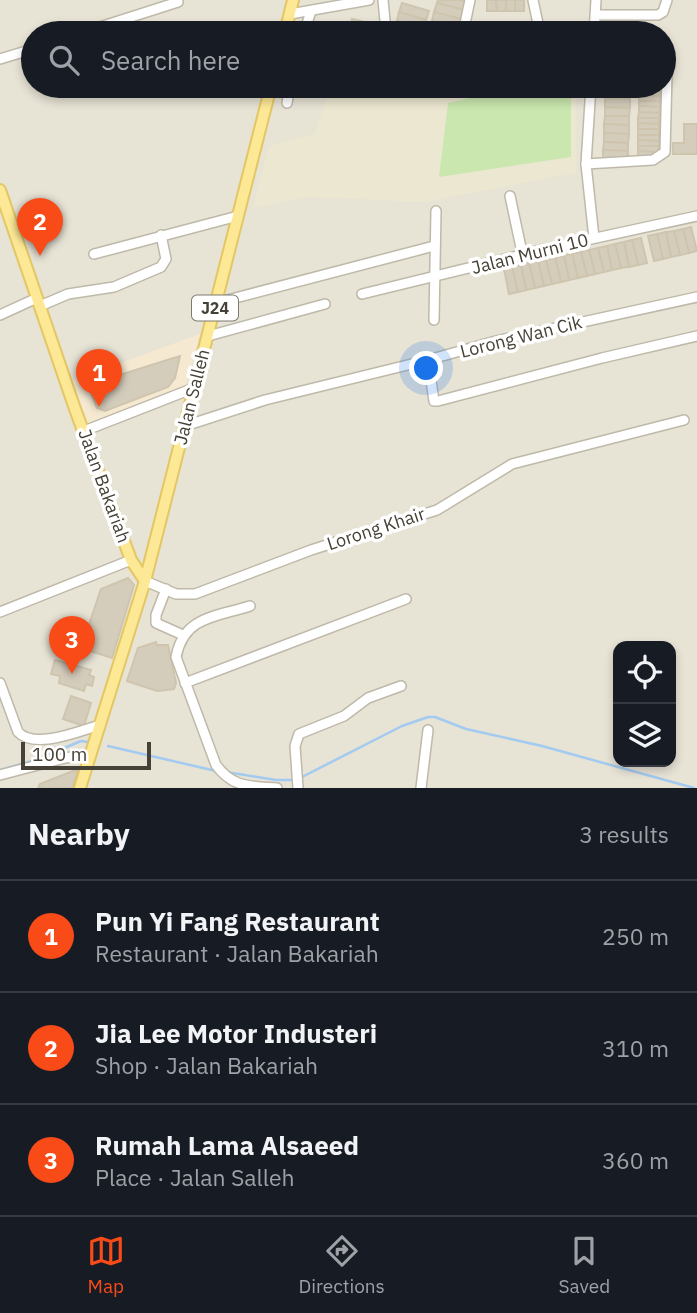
<!DOCTYPE html>
<meta charset="utf-8">
<style>
:root{--surface:#171b24;--page:#242831;--text:#f1f3f6;--muted:#9ea1a6;--line:#363941;--accent:#f94b18}
body{margin:0;font-family:"IBM Plex Sans",sans-serif;background:var(--page);color:var(--text)}
.controls{position:absolute;right:21px;bottom:21px;display:grid;overflow:hidden;border-radius:14px;box-shadow:0 4px 10px #0003}
.controls button{width:63px;height:63px;display:grid;place-items:center;padding:0;border:0;border-bottom:2px solid var(--line);background:var(--surface);color:var(--text);font:35px sans-serif}
.scale{position:absolute;left:21px;bottom:18px;width:130px;box-sizing:border-box;padding-left:7px;border:4px solid #464136;border-top:0;font-size:19px;line-height:24px;white-space:nowrap;color:#464136;-webkit-text-stroke:5px #fff;paint-order:stroke}
.you{position:absolute;left:427px;top:369px;width:24px;height:24px;margin:-18px;border:5px solid #fff;border-radius:50%;background:#1a73e8;box-shadow:0 0 0 10px #1a73e833}
.badge{display:grid;place-items:center;width:46px;height:46px;border-radius:50%;background:var(--accent);color:#fff;font-size:23px;font-weight:700}
.pin{position:absolute;translate:-50% -58px;filter:drop-shadow(0 2px 4px #0008)}
.pin::after{content:'';position:absolute;top:37px;width:24px;height:21px;background:inherit;clip-path:polygon(0 0,100% 0,50% 100%)}
.list{margin:0;padding:0;list-style:none}
h2{display:flex;justify-content:space-between;align-items:center;height:91px;margin:0;padding:0 28px;font-size:30px}
h2 small{font-size:23px;font-weight:400;color:var(--muted)}
.list li{display:grid;grid-template-columns:46px 1fr auto;gap:21px;align-items:center;box-sizing:border-box;height:112px;padding:0 28px;border-top:2px solid var(--line)}
.list b{display:block;font-size:26px;white-space:nowrap}
.list p{margin:0;font-size:23px;white-space:nowrap;color:var(--muted)}
.list em{font-size:23px;font-style:normal;color:var(--muted)}
.icon{flex:none;width:38px;height:38px;fill:none;stroke:currentColor;stroke-width:2;stroke-linecap:round;stroke-linejoin:round}
.map{position:relative;flex:none;width:697px;height:788px;overflow:hidden}
.search{position:absolute;background:var(--surface);box-shadow:0 4px 10px #0003;left:21px;right:21px;top:21px;height:77px;display:flex;align-items:center;gap:18px;box-sizing:border-box;padding:0 24px;border-radius:38px;color:var(--muted);font-size:26px}
.sheet{height:427px;background:var(--surface)}
nav{display:flex;justify-content:space-around;align-items:center;box-sizing:border-box;height:98px;border-top:2px solid var(--line);background:var(--surface);font-size:19px;color:var(--muted)}
nav a{display:grid;justify-items:center;gap:4px}
nav .on{color:var(--accent)}
.map>svg:first-child{display:block}
</style>
<div class="map">
<svg width="697" height="788" viewBox="0 0 697 788">
<rect width="100%" height="100%" fill="#f3f0e7"/>
<path fill="#e7e3d5" fill-rule="evenodd" d="M0,0H697V788H0ZM33,33H664V86H33ZM618,646H671V762H618Z"/>
<path fill="#f5e9d2" d="M200,334L185,387L87,425L71,381Z"/>
<path fill="#ece7d0" d="M332,86H576V173L424,202L308,197L253,208L269,146L314,134Z"/>
<path fill="#cae7af" d="M522,86H571V157L439,177L448,103Z"/>
<g fill="none" stroke-linecap="round" stroke-linejoin="round">
<g stroke="#a3caf0" stroke-width="2.5">
<path d="M108,746L216,771"/>
<path d="M0,770L35,760L81,741L88,742"/>
<path d="M226,772L276,780H292"/>
<path d="M302,777L402,726L428,717H435L466,729L542,746L694,788"/>
</g>
</g>
<g fill="#d5cdbc" stroke="#cfc5af" stroke-width="2">
<path d="M438,0H461L466,2L464,10L437,3Z"/>
<path d="M487,0H496L497,11H487Z"/>
<path d="M496,0H506V11H497Z"/>
<rect x="506" y="0" width="9" height="11"/>
<rect x="515" y="0" width="9" height="11"/>
<path d="M402,3L429,11L426,20L399,12Z"/>
<path d="M437,3L464,10L461,19L434,12Z"/>
<path d="M399,12L426,20L424,28L397,21Z"/>
<path d="M434,12L461,19L459,28L432,21Z"/>
<path d="M352,19L374,24L372,33L350,28Z"/>
<path d="M397,21L424,28L422,33H407L394,30Z"/>
<path d="M432,21L459,28L457,33H443L429,29Z"/>
<path d="M614,22L623,23L622,33H614Z"/>
<path d="M318,25L341,31V33H316Z"/>
<path d="M302,86H327L325,93Z"/>
<rect x="605" y="86" width="25" height="4"/>
<rect x="639" y="86" width="21" height="4"/>
<path d="M605,90H630V99L605,98Z"/>
<path d="M639,90H660V96L639,95Z"/>
<path d="M639,95L660,96V101H639Z"/>
<path d="M605,98L630,99V108L605,107Z"/>
<path d="M639,101H660V107L639,106Z"/>
<path d="M639,106L660,107L659,113L639,112Z"/>
<path d="M605,107L630,108L629,116H605Z"/>
<path d="M639,112L659,113V118H638Z"/>
<path d="M605,116H629V125L604,124Z"/>
<path d="M638,118H659V124L638,123Z"/>
<path d="M638,123L659,124V129H638Z"/>
<path d="M604,124L629,125V134L604,133Z"/>
<path d="M684,124H697V154H673V143H684Z"/>
<rect x="638" y="129" width="21" height="6"/>
<path d="M604,133L629,134L628,143L604,142Z"/>
<path d="M638,135H659V141L638,140Z"/>
<path d="M638,140L659,141V146H638Z"/>
<path d="M604,142L628,143V151L603,150Z"/>
<path d="M638,146H659L658,152L638,151Z"/>
<path d="M603,150L628,151V160L603,159Z"/>
<path d="M638,151L658,152V157H638Z"/>
<path d="M691,227L697,251L689,253L683,229Z"/>
<path d="M683,229L689,253L680,255L674,231Z"/>
<path d="M674,231L680,255L671,257L666,232Z"/>
<path d="M666,232L671,257L663,259L657,234Z"/>
<path d="M657,234L663,259L654,261L648,236Z"/>
<path d="M641,238L647,263L638,265L632,240Z"/>
<path d="M632,240L638,265L629,267L624,242Z"/>
<path d="M624,242L629,267L621,268L615,244Z"/>
<path d="M615,244L621,268L612,270L607,246Z"/>
<path d="M607,246L612,270L604,272L598,248Z"/>
<path d="M598,248L604,272L595,274L589,250Z"/>
<path d="M589,250L595,274L587,276L581,252Z"/>
<path d="M581,252L587,276L578,278L572,254Z"/>
<path d="M572,254L578,278L569,280L564,255Z"/>
<path d="M564,255L569,280L561,282L555,257Z"/>
<path d="M555,257L561,282L552,284L546,260Z"/>
<path d="M546,260L552,284L544,286L538,261Z"/>
<path d="M538,261L544,286L535,288L529,263Z"/>
<path d="M529,263L535,288L526,290L521,265Z"/>
<path d="M521,265L526,290L518,292L512,267Z"/>
<path d="M512,267L518,292L509,294L504,269Z"/>
<path d="M180,356L175,378L168,387L105,411L97,408L88,385Z"/>
<path d="M128,578L134,585L112,658L81,648L101,589Z"/>
<path d="M156,642L157,645H168L176,683L174,689L157,691L127,681L138,648Z"/>
<path d="M55,660L91,670L89,675L94,677L92,686L86,684L84,691L59,683L60,676L51,674Z"/>
<path d="M71,696L91,703L84,726L63,719Z"/>
<path d="M78,769L72,788H38L40,784Z"/>
</g>
<g fill="none" stroke-linecap="round" stroke-linejoin="round">
<g stroke="#bfb9a9" stroke-width="12">
<g id="minor">
<path d="M533,0L540,33"/>
<path d="M290,14L369,0"/>
<path d="M596,15H658L663,12L667,0"/>
<path d="M81,33L178,2"/>
<path d="M304,33L311,11"/>
<path d="M382,33L385,21L383,0"/>
<path d="M463,33L470,0"/>
<path d="M594,33L596,0"/>
<path d="M0,59L33,49"/>
<path d="M591,86L586,164L594,238"/>
<path d="M287,103L290,86"/>
<path d="M586,164L653,160L665,152L667,74L664,64"/>
<path d="M510,196L523,257"/>
<path d="M94,254L238,216"/>
<path d="M362,294L550,248L697,216"/>
<path d="M216,303L434,246"/>
<path d="M40,306L68,294L114,287L161,267L166,259L161,235"/>
<path d="M0,315L37,298"/>
<path d="M434,320L436,211"/>
<path d="M208,336L325,304"/>
<path d="M428,360L434,401H438L602,358L697,336"/>
<path d="M185,426L265,400L428,360L496,341L697,297"/>
<path d="M84,431L194,388"/>
<path d="M145,581L176,594H195L311,550L437,510L512,464L684,420"/>
<path d="M166,589L156,615V623L183,635"/>
<path d="M250,606C216,617 184,616 176,657L216,765C233,788 249,786 277,788"/>
<path d="M0,612L131,560"/>
<path d="M0,683L18,732C35,750 79,731 100,725"/>
<path d="M185,683L406,599"/>
<path d="M0,775L65,758L91,754"/>
<path d="M298,788L295,746L299,734L344,716L368,698L401,686"/>
<path d="M421,788L428,730"/>
</g>
</g>
<g stroke="#e3c765" stroke-width="14">
<g id="major">
<path d="M285,33L293,0"/>
<path d="M0,190L75,409L131,560L145,581"/>
<path d="M80,788L145,581L271,86"/>
</g>
</g>
<use href="#minor" stroke="#fff" stroke-width="9"/>
<use href="#major" stroke="#fde895" stroke-width="10"/>
</g>
<g text-anchor="middle" stroke-width="7" stroke-linejoin="round" paint-order="stroke">
<rect fill="#fff" stroke="#7e7a72" stroke-width="2" x="192" y="295.5" width="46" height="25" rx="5"/>
<g font-size="16" font-weight="bold" fill="#464136">
<text x="215" y="314">J24</text>
</g>
<g font-size="18" fill="#464136" stroke="#fff">
<text transform="translate(530 254) rotate(-14)" y="6">Jalan Murni 10</text>
<text transform="translate(521 337) rotate(-14)" y="6">Lorong Wan Cik</text>
<text transform="translate(192 397) rotate(-76)" y="6">Jalan Salleh</text>
<text transform="translate(104 486) rotate(70)" y="6">Jalan Bakariah</text>
<text transform="translate(376 529) rotate(-18)" y="6">Lorong Khair</text>
</g>
</g>
</svg>
<div class="controls">
<button><svg class="icon" aria-label="locate" viewBox="0 0 24 24"><circle cx="12" cy="12" r="6"/><path d="M12 2v4M12 18v4M2 12h4M18 12h4"/></svg></button>
<button><svg class="icon" aria-label="layers" viewBox="0 0 24 24"><path d="M12 4l9 5-9 5-9-5zM3 14l9 5 9-5"/></svg></button>
</div>
<div class="scale">100 m</div>
<div class="you"></div>
<div class="pin badge" style="left:99px;top:407px">1</div>
<div class="pin badge" style="left:40px;top:256px">2</div>
<div class="pin badge" style="left:72px;top:674px">3</div>
<div class="search"><svg class="icon" aria-label="search" viewBox="0 0 24 24"><circle cx="10" cy="10" r="6"/><path d="M15 15l6 6"/></svg>Search here</div>
</div>
<section class="sheet">
<h2>Nearby<small>3 results</small></h2>
<ul class="list">
<li><span class="badge">1</span><div><b>Pun Yi Fang Restaurant</b><p>Restaurant · Jalan Bakariah</p></div><em>250 m</em></li>
<li><span class="badge">2</span><div><b>Jia Lee Motor Industeri</b><p>Shop · Jalan Bakariah</p></div><em>310 m</em></li>
<li><span class="badge">3</span><div><b>Rumah Lama Alsaeed</b><p>Place · Jalan Salleh</p></div><em>360 m</em></li>
</ul>
</section>
<nav>
<a class="on"><svg class="icon" aria-label="map" viewBox="0 0 24 24"><path d="M3 6l6-2 6 2 6-2v14l-6 2-6-2-6 2zM9 4v14M15 6v14"/></svg>Map</a>
<a><svg class="icon" aria-label="directions" viewBox="0 0 24 24"><path d="M12 3l9 9-9 9-9-9zM9 14v-3h6M13 9l2 2-2 2"/></svg>Directions</a>
<a><svg class="icon" aria-label="saved" viewBox="0 0 24 24"><path d="M7 4h10v16l-5-4-5 4z"/></svg>Saved</a>
</nav>
